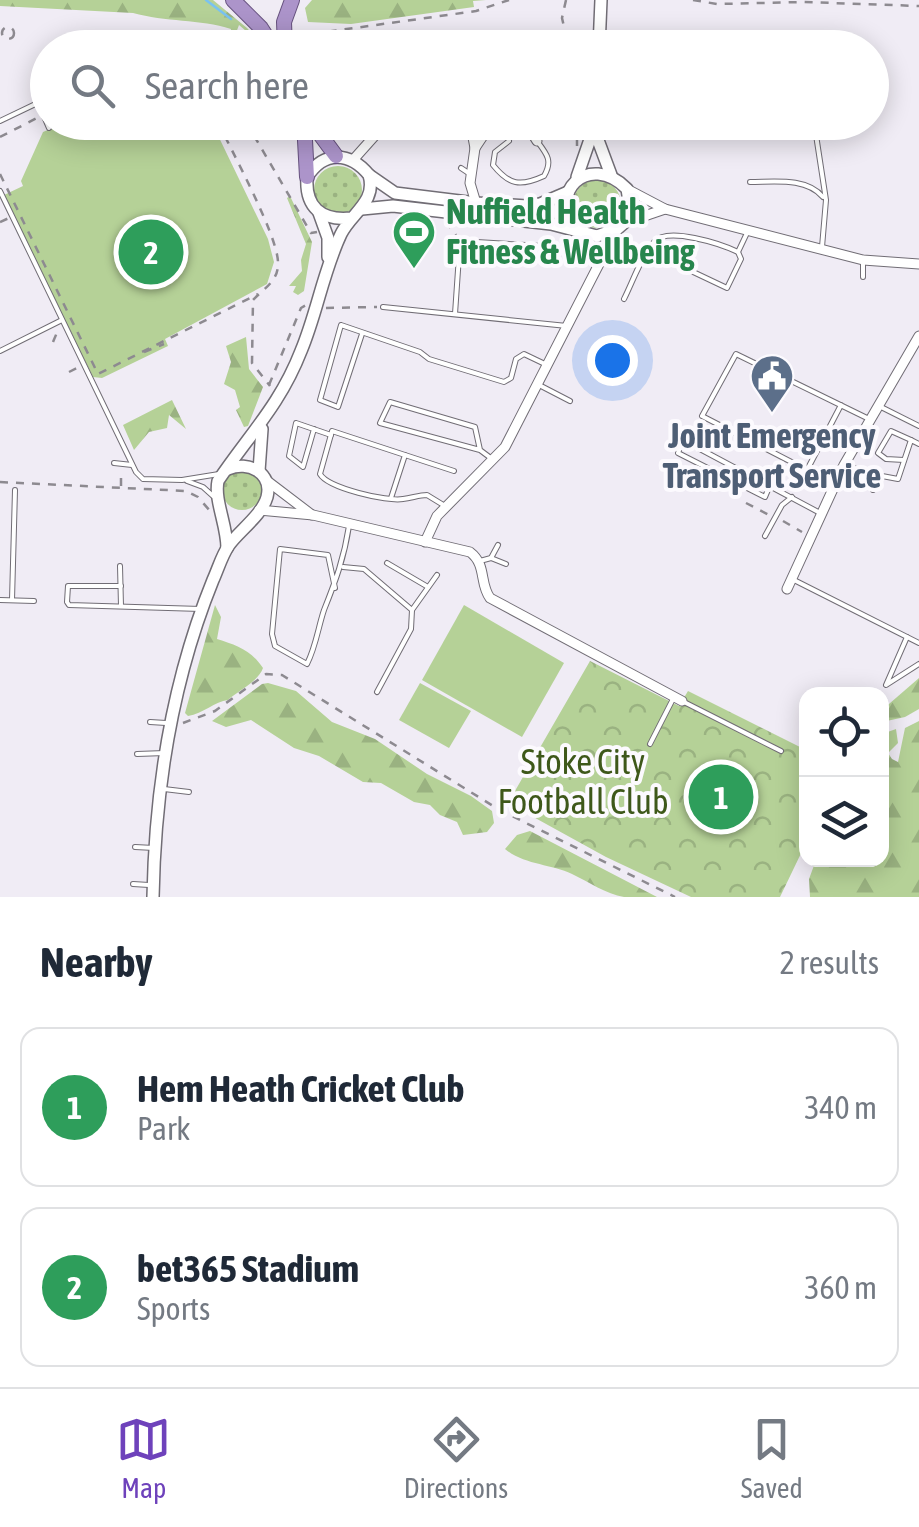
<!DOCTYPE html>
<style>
:root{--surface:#fff;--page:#f6f6f7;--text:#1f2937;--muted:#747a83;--line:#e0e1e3;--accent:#6e42bb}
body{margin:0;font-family:"Asap Condensed",sans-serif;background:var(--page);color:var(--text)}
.controls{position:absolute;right:30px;bottom:30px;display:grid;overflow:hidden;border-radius:20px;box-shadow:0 5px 25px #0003}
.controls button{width:90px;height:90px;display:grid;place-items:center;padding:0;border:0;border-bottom:2px solid var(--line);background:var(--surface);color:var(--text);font:50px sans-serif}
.you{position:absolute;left:612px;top:360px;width:35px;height:35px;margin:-25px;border:8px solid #fff;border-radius:50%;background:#1a73e8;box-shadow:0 0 0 15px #1a73e833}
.badge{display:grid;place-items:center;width:65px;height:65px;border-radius:50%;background:var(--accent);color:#fff;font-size:32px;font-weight:700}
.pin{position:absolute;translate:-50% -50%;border:5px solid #fff;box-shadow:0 2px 10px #0006}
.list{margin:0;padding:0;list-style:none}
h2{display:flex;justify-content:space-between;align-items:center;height:130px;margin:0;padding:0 40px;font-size:42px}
h2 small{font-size:32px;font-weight:400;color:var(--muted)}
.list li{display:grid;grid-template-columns:65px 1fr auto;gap:30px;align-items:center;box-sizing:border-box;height:160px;margin:0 20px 20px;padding:0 20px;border:2px solid var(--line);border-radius:20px}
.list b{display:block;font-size:38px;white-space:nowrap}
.list p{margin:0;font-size:32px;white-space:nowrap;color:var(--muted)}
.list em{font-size:32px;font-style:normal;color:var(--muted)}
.icon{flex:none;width:55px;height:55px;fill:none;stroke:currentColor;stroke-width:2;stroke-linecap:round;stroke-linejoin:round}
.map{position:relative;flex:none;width:919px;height:897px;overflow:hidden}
.search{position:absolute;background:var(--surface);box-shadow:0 5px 25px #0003;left:30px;right:30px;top:30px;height:110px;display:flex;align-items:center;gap:25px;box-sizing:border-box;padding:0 35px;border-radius:55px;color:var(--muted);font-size:38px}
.sheet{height:490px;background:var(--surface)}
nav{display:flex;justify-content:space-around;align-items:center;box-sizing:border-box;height:140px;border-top:2px solid var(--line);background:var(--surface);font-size:28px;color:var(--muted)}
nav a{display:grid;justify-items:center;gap:5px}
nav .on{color:var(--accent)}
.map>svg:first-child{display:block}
</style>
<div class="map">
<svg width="919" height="897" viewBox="0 0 919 897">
<defs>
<pattern id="grass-dots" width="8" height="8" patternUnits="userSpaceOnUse" patternTransform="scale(2.5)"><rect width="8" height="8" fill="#b5d197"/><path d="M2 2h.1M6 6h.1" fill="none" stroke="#9ab281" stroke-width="1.8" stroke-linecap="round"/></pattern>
<pattern id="forest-firs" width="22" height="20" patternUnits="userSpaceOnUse" patternTransform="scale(2.5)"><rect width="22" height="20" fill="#b5d197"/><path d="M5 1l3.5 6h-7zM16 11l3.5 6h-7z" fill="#9ab281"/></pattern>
<pattern id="park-crowns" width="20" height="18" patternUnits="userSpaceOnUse" patternTransform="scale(2.5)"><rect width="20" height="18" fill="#b5d197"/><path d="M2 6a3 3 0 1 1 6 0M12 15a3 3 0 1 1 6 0" fill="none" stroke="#9ab281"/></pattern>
</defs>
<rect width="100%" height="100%" fill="#f0ecf5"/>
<g fill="url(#grass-dots)">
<circle cx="338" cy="190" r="24"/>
<circle cx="597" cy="204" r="24"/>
<circle cx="242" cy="490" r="20"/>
</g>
<g fill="url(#forest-firs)">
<path d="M0,0H213L247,28L265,47L239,25L236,33L247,47H229L231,29C200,19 165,22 133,13L0,6Z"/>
<path d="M312,0H486L473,1L474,7L351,24L308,22L305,8Z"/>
<path d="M290,196L312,242L304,291L298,295L293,292L296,286H289L302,271L301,260L306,244L287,198Z"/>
<path d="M246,337L249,369L263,387L248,426L244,427L236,410L240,407L235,390L224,384L231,362L226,346Z"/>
<path d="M172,400L186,429L169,415L167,428L149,432L134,450L123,425Z"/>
<path d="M215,605L221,617L217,639C236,645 251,650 263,668C258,682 239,690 228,700C215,701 203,714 188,716L185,713Z"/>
<path d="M919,678V709L905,717L882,722V710Z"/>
<path d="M268,683L296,691L332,722L375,739L427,774L471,796L492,811L494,823L487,832L463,835L457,822L440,815L430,805L414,802L381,783L363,782L319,756L294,748L251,720L226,727L212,721L262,684Z"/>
<path d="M919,721V897H810L809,879L816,860L882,859V734L896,729L898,743L888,753L892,759L898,762L905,728Z"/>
<path d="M530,831L657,897C647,897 635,897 624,897C606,894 589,882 572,874C551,864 524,865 505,849L517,835Z"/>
</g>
<path fill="url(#park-crowns)" d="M590,661L679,706L688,691L806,750V843L780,897H691L606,857L508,803Z"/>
<g fill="#b5d197">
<path d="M64,123H212L268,239L274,262L267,284L165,339L168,346L102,378L93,377L4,195L23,186L21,181L43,132Z"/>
<path d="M464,605L564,663L522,737L422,680Z"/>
<path d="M420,683L471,711L449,748L399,720Z"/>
</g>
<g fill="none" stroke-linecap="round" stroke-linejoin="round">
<path stroke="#79c2f2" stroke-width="2.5" d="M206,0L231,19"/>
<g stroke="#716d75" stroke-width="6">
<g id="service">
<path d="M680,40L763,48"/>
<path d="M388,45V48"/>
<path d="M39,105L49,128"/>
<path d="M0,121L48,98"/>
<path d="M814,122L826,200L822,247"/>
<path d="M509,141L495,152L493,165C509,185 520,187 544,176C553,161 547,154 537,141"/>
<path d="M461,168L470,174"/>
<path d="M750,182C774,182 806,177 823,197"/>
<path d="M0,191L136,472L143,479L182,480L219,474"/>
<path d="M863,260V277"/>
<path d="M689,270L727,288L741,259L738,252"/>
<path d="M624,299C633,281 641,257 654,242C667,226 721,244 738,252L747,233"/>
<path d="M383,307L567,326"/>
<path d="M455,314L460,241L543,246"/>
<path d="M362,334L338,407L320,400L341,325L420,352L429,359L504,382L511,378L516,359L524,354L547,365"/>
<path d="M0,351L62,320"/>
<path d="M541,386L570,401"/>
<path d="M841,405L807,470L702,416L736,354L867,418"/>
<path d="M879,406L919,426"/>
<path d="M314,429L303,467L289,456L296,423L331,435"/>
<path d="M480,450L475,427L390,402L380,423L480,450L492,459"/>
<path d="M405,455L454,471"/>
<path d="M904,460L886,459L878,453L891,431L911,440"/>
<path d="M114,463L132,465"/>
<path d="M844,465L857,469L875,482L873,490"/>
<path d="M871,479L882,476L898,479L911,440L919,444"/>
<path d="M187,481L203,487L213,496"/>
<path d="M770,485L765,497L678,453L683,440L822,514"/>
<path d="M391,498L405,455L332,431L320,474C328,488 387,502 403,499C412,498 419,495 427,495L445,506"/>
<path d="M765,536L782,505L792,497"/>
<path d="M491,558L506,564"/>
<path d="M480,561L491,558L498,545"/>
<path d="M387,563L428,587"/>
<path d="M120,566L121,606"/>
<path d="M343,567L364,569L412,610L411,629L377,692"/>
<path d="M792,579L919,643"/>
<path d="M121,586H68L67,602L69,605L201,609"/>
<path d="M335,588L328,555L280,549L272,634L275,646L307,664C316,646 318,628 324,610C336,580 344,558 349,526"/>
<path d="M0,600L34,601"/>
<path d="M12,600L15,490"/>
<path d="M412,610L437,575"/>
<path d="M907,637L886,685L919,664"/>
<path d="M682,701L781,751"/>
<path d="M150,722L166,723"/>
<path d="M650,744L674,697"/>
<path d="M137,754L165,753"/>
<path d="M164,789L189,792"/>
<path d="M135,847L154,848"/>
<path d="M133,884L149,885"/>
</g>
</g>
<g stroke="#716d75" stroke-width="11">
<g id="minor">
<path d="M470,122L475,148L470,183L476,203"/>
<path d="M515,122L529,128L537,141"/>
<path d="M475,148L489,127L505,122"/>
<path d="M353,160L387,122"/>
<path d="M627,189L665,209L863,260L919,264"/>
<path d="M624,223L665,209"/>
<path d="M587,234L597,266"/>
<path d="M266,480L312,515"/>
<path d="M259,510L313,515L470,552C487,565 479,583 490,598L682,701"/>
<path d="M425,542L437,516L505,447L617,229"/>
<path d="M787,589L844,465L919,336"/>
</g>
</g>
<g stroke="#716d75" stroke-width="14">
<g id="secondary">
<path d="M599,48L601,0"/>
<path d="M595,132L611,175"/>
<path d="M369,175L395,193L476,203L527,206L540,204L568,192"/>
<path d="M577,177L596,122"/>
<path d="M362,209L393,206L551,224L597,236L617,229L624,223L629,202L627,189C589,150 542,195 582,232"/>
<path d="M319,213L328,238V257"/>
<path d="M259,471L262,429"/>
<path d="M227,548C227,525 214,500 218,481C249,435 280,405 301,351C317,313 323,272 341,234C351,213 377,202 369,175C350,152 324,150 307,177C305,207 321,221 351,218"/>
<path d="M153,897C155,789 172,681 213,580C218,569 222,555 229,545C239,531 262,515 267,497C273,473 248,460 228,469"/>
</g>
</g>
<g stroke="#67527f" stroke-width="16">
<g id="trunk">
<path d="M233,0L261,28L274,48"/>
<path d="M285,48L284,22L292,0"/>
<path d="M304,122L307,177"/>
<path d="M311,122L336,156"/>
</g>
</g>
<g stroke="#8d8a90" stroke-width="2.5" stroke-dasharray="8 8" stroke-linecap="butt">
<path d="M566,0L562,18L569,48"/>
<path d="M693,0L717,4L804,2L919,6"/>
<circle cx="8" cy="33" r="6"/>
<path d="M297,36L476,11L509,0"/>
<path d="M243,48L256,44"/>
<path d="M218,122C232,152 277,234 278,262C279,281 264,288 253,300L252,363L270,386"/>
<path d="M246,122L311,233L317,232"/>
<path d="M0,137L37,118"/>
<path d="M577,146V122"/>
<path d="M0,174L98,374L258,294"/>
<path d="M450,220V227L456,235"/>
<path d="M0,222L9,218"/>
<path d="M326,308L377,307"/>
<path d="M53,342L58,330"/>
<path d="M144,352L164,344"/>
<path d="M69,372L77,368"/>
<path d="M269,385L301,308L308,304"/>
<path d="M0,482L186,491L198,497L210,511"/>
<path d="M121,486V470"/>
<path d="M746,503L771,516"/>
<path d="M783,521L802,532"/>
<path d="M183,723L215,711L266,674L282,675L498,809L675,897"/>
</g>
<use href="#service" stroke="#fff" stroke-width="4"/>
<use href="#minor" stroke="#fff" stroke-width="9"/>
<use href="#secondary" stroke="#fff" stroke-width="11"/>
<use href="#trunk" stroke="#ac94ca" stroke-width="14"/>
</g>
<defs>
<g id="stadium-pin" transform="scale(2.25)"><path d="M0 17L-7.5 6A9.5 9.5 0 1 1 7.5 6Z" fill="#2e9e5b" stroke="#fcfafe"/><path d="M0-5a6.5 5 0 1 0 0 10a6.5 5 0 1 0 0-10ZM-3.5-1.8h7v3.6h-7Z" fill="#fff"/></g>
<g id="civic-pin" transform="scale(2.25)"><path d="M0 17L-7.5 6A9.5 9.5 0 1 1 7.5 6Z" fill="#5c6f8a" stroke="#fcfafe"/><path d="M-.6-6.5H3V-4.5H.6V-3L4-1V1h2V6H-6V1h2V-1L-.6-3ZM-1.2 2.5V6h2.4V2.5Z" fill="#fff"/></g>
</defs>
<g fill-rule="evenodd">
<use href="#stadium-pin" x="414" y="232"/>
<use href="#civic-pin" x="772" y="376"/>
</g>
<g text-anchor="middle" stroke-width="8" stroke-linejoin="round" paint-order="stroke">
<g font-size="35" font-weight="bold" fill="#27864d" stroke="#fcfafe" text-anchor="start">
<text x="446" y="224">Nuffield Health<tspan x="446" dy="40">Fitness &amp; Wellbeing</tspan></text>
</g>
<g font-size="35" font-weight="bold" fill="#4e5e75" stroke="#fcfafe">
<text x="772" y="448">Joint Emergency<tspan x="772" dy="40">Transport Service</tspan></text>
</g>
<g font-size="35" fill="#3e581a" stroke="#fcfafe">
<text x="583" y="774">Stoke City<tspan x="583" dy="40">Football Club</tspan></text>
</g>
</g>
</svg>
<div class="controls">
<button><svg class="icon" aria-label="locate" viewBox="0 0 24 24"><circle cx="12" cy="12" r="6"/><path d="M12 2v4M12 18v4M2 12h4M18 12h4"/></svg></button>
<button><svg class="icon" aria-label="layers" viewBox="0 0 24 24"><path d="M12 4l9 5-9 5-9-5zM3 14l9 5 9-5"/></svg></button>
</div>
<div class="you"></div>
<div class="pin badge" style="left:721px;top:797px;background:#2e9e5b">1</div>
<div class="pin badge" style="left:151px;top:252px;background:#2e9e5b">2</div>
<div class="search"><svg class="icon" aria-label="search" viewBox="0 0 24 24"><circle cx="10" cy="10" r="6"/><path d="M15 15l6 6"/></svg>Search here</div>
</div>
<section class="sheet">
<h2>Nearby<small>2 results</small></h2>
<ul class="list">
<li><span class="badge" style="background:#2e9e5b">1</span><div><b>Hem Heath Cricket Club</b><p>Park</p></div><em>340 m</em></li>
<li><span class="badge" style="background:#2e9e5b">2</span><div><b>bet365 Stadium</b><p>Sports</p></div><em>360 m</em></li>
</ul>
</section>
<nav>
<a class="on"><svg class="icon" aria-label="map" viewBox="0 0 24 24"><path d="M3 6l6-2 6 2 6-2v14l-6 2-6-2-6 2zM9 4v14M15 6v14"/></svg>Map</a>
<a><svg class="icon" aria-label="directions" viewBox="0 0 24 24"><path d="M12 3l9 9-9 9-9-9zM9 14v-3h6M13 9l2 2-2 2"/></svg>Directions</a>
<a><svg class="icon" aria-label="saved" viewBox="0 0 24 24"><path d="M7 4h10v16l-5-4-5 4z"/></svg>Saved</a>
</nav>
